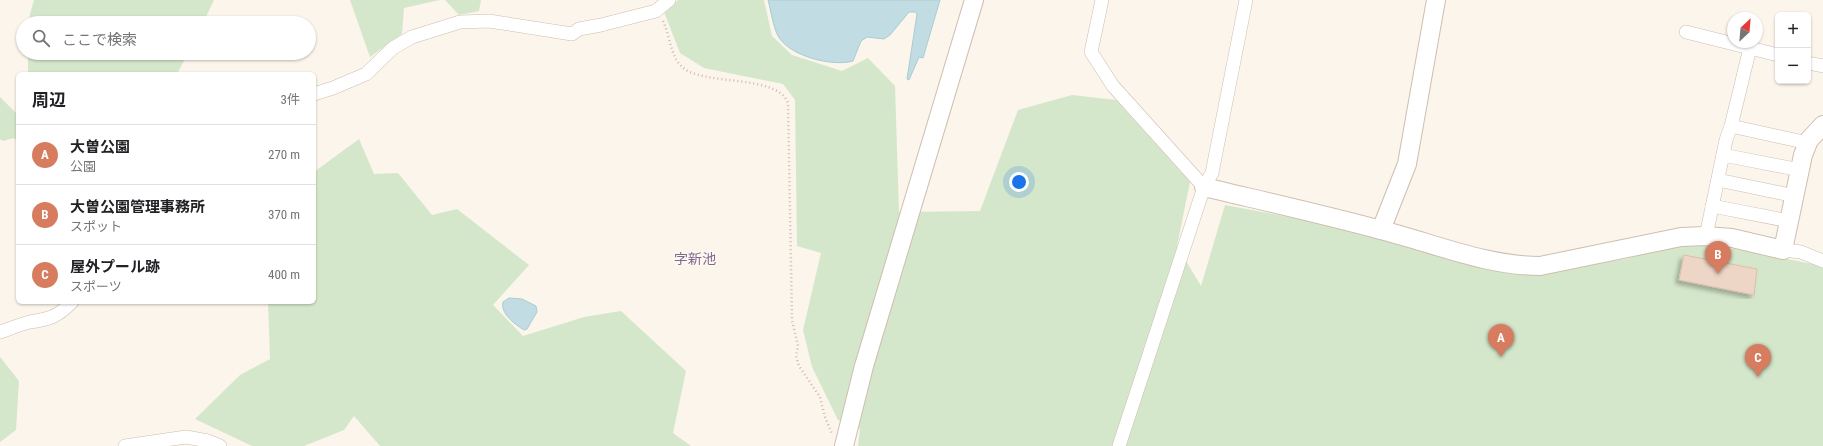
<!DOCTYPE html>
<html lang="ja">
<meta charset="utf-8">
<style>
:root{--surface:#fff;--page:#f6f6f6;--text:#202124;--muted:#757577;--line:#e0e0e0;--accent:#d77c5e}
body{margin:0;font-family:"Roboto Condensed","Noto Sans JP",sans-serif;background:var(--page);color:var(--text)}
.controls{position:absolute;right:12px;top:12px;display:grid;overflow:hidden;border-radius:6px;box-shadow:0 1px 3px #0004}
.controls button{width:36px;height:36px;display:grid;place-items:center;padding:0;border:0;border-bottom:1px solid var(--line);background:var(--surface);color:var(--text);font:20px sans-serif}
.compass{position:absolute;left:1727px;top:12px;width:36px;height:36px;border-radius:50%;background:var(--surface);box-shadow:0 1px 3px #0004;rotate:26deg}
.you{position:absolute;left:1019px;top:182px;width:14px;height:14px;margin:-10px;border:3px solid #fff;border-radius:50%;background:#1a73e8;box-shadow:0 0 0 6px #1a73e833}
.badge{display:grid;place-items:center;width:26px;height:26px;border-radius:50%;background:var(--accent);color:#fff;font-size:13px;font-weight:700}
.pin{position:absolute;translate:-50% -33px;filter:drop-shadow(0 1px 2px #0008)}
.pin::after{content:'';position:absolute;top:21px;width:14px;height:12px;background:inherit;clip-path:polygon(0 0,100% 0,50% 100%)}
.list{margin:0;padding:0;list-style:none}
h2{display:flex;justify-content:space-between;align-items:center;height:52px;margin:0;padding:0 16px;font-size:17px}
h2 small{font-size:13px;font-weight:400;color:var(--muted)}
.list li{display:grid;grid-template-columns:26px 1fr auto;gap:12px;align-items:center;box-sizing:border-box;height:60px;padding:0 16px;border-top:1px solid var(--line)}
.list b{display:block;font-size:15px;white-space:nowrap}
.list p{margin:0;font-size:13px;white-space:nowrap;color:var(--muted)}
.list em{font-size:13px;font-style:normal;color:var(--muted)}
.icon{flex:none;width:22px;height:22px;fill:none;stroke:currentColor;stroke-width:2;stroke-linecap:round;stroke-linejoin:round}
.map{position:relative;flex:none;width:1823px;height:446px;overflow:hidden}
.search{position:absolute;background:var(--surface);box-shadow:0 1px 3px #0004;left:16px;top:16px;width:300px;height:44px;display:flex;align-items:center;gap:10px;box-sizing:border-box;padding:0 14px;border-radius:22px;color:var(--muted);font-size:15px}
.panel{position:absolute;background:var(--surface);box-shadow:0 1px 3px #0004;left:16px;top:72px;width:300px;height:232px;border-radius:6px}
.map>svg:first-child{display:block}
</style>
<div class="map">
<svg width="1823" height="446" viewBox="0 0 1823 446">
<defs>
<filter id="shadow"><feDropShadow dx="-3.5" dy="3.5" stdDeviation="2" flood-color="#0004"/></filter>
</defs>
<rect width="100%" height="100%" fill="#fbf5eb"/>
<g fill="#d5e7cb">
<path d="M34,0H214L203,23H29L30,14Z"/>
<path d="M350,0H440L404,8L402,34L370,57Z"/>
<path d="M445,0H481L479,11L459,15Z"/>
<path d="M678,0H764L772,36L792,55L842,71L868,58L895,86L899,212L980,211L1018,110L1072,95L1116,100L1190,182L1177,246L1201,286L1225,205L1564,269L1626,259L1686,242L1746,251L1823,266V446H858L860,429L838,420L812,367L803,330L821,253L797,246L795,100L783,84L704,68L680,53L664,12Z"/>
<path d="M28,53H188L177,74H28Z"/>
<path d="M0,97L18,115V142L14,138L3,141L0,139Z"/>
<path d="M359,139L374,174L398,173L432,215L457,209L529,265L493,305L523,336L584,317L621,311L686,371L673,433L691,446H380L354,416L344,430L304,446H252L195,419L240,375L270,359L268,302H314V172Z"/>
<path d="M0,357L19,381L16,430L0,442Z"/>
</g>
<g fill="#c1dde3" stroke="#a9ccd3">
<path d="M768,0H940L923,58L919,57L909,80L907,79L917,14L915,12H909L890,35L884,39L867,37L861,41L853,61C832,67 789,56 778,36C773,26 771,11 768,0Z"/>
<path d="M509,298L522,299L536,306L537,312L527,329L524,330C516,325 500,314 503,302Z"/>
</g>
<path fill="#edd6c6" stroke="#debea8" filter="url(#shadow)" d="M1684,255L1757,269L1754,295L1679,280Z"/>
<g fill="none" stroke-linecap="round" stroke-linejoin="round">
<g stroke="#ccbeb2" stroke-width="14">
<g id="street">
<path d="M1102,0L1091,52L1113,86L1204,187"/>
<path d="M1686,32L1778,55"/>
<path d="M1808,63L1823,66"/>
<path d="M314,94L333,88L366,74L393,48L412,37L460,22L489,21L572,34L579,29L601,25L656,11L669,0"/>
<path d="M1731,126L1808,143"/>
<path d="M1723,155L1800,170"/>
<path d="M1718,180L1795,196"/>
<path d="M1712,206L1789,221"/>
<path d="M1706,236L1726,140L1731,126L1750,48"/>
<path d="M1783,250L1801,252L1823,261"/>
<path d="M0,332C10,329 20,324 30,322C50,319 57,317 72,302"/>
<path d="M125,446L186,437L208,441L220,446"/>
<path d="M1119,446L1204,187L1212,173L1246,0"/>
</g>
</g>
<g stroke="#cebeb0" stroke-width="20">
<g id="secondary">
<path d="M1204,187C1263,201 1322,214 1381,230C1433,243 1486,266 1540,266L1681,237L1706,236L1732,238L1783,250L1803,155L1809,140L1823,125"/>
<path d="M1381,230L1407,164L1436,0"/>
<path d="M844,446L864,366L974,0"/>
</g>
</g>
<path stroke="#d2baa8" stroke-width="2.5" stroke-dasharray="1 3" stroke-linecap="butt" d="M663,21C670,36 670,54 681,66C701,87 777,73 788,103L792,320L798,346L796,356L799,366L820,397L825,417L832,434"/>
<use href="#street" stroke="#fff" stroke-width="13"/>
<use href="#secondary" stroke="#fff" stroke-width="18"/>
</g>
<g text-anchor="middle" stroke-width="3" stroke-linejoin="round" paint-order="stroke">
<g font-size="14" fill="#83688e" stroke="#fdf9f1">
<text x="695" y="264">字新池</text>
</g>
</g>
</svg>
<div class="controls">
<button>+</button>
<button>−</button>
</div>
<svg class="compass" viewBox="-18 -18 36 36"><path d="M0-13l5 13h-10z" fill="#e53935"/><path d="M0 13l5-13h-10z" fill="#757577"/></svg>
<div class="you"></div>
<div class="pin badge" style="left:1501px;top:357px">A</div>
<div class="pin badge" style="left:1718px;top:274px">B</div>
<div class="pin badge" style="left:1758px;top:377px">C</div>
<div class="search"><svg class="icon" aria-label="search" viewBox="0 0 24 24"><circle cx="10" cy="10" r="6"/><path d="M15 15l6 6"/></svg>ここで検索</div>
<section class="panel">
<h2>周辺<small>3件</small></h2>
<ul class="list">
<li><span class="badge">A</span><div><b>大曽公園</b><p>公園</p></div><em>270 m</em></li>
<li><span class="badge">B</span><div><b>大曽公園管理事務所</b><p>スポット</p></div><em>370 m</em></li>
<li><span class="badge">C</span><div><b>屋外プール跡</b><p>スポーツ</p></div><em>400 m</em></li>
</ul>
</section>
</div>
